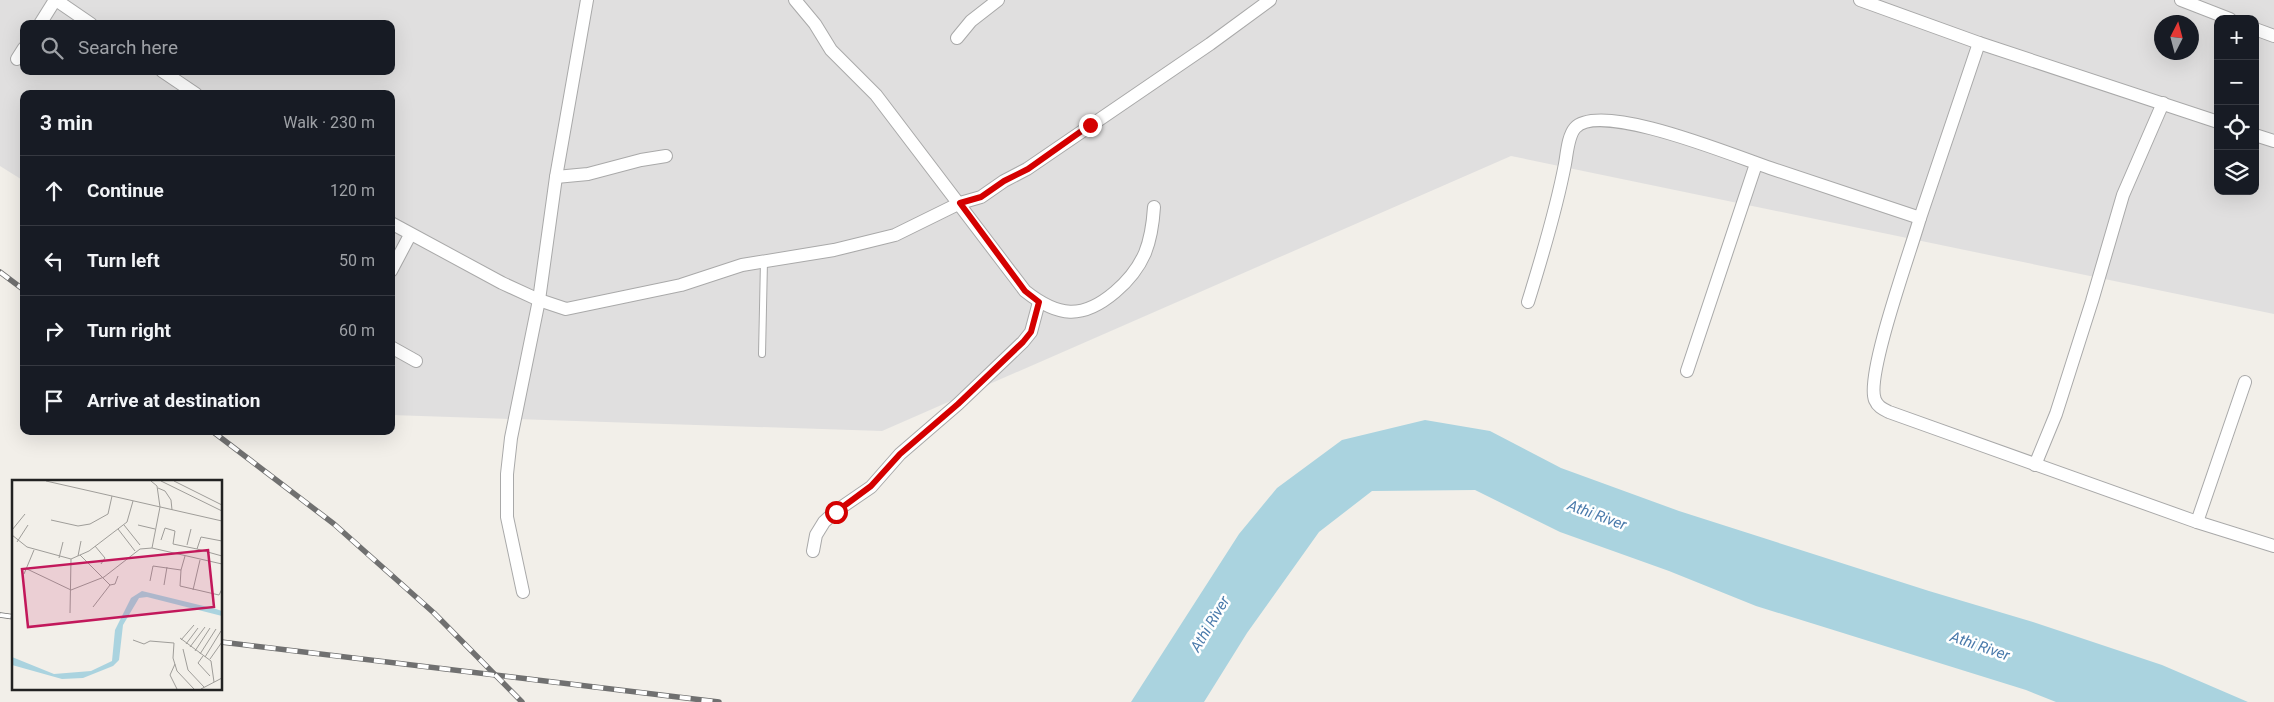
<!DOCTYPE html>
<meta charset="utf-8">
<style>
:root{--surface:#171b24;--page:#20242c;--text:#f1f3f6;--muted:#9ea1a6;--line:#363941}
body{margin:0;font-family:Roboto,sans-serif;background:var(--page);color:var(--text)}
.controls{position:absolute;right:15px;top:15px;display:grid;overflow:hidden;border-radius:10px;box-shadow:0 5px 20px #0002}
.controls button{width:45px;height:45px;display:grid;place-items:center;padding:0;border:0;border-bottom:1px solid var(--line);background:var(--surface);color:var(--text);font:25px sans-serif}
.compass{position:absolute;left:2154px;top:15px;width:45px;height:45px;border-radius:50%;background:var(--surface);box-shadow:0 5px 20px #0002;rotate:6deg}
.stop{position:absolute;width:15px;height:15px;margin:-11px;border:4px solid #d40000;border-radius:50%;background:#fff}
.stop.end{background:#d40000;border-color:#fff;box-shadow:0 1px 5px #0008}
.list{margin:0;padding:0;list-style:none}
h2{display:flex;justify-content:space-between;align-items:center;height:65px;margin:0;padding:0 20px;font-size:21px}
h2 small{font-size:16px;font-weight:400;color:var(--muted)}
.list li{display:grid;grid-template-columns:32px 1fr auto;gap:15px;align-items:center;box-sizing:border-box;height:70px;padding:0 20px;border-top:1px solid var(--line)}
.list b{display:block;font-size:19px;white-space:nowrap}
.list em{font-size:16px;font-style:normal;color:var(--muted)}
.icon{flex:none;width:28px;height:28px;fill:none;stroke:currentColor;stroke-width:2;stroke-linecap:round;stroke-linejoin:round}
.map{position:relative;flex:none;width:2274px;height:702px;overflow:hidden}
.search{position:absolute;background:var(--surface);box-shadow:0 5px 20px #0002;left:20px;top:20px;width:375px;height:55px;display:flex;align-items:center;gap:12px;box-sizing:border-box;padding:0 18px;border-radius:10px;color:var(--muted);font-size:19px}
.panel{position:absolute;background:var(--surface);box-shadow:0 5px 20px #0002;left:20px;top:90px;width:375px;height:345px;border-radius:10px}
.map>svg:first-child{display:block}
</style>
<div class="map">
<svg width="2274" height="702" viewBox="0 0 2274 702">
<rect width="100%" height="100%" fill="#f2efe9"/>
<path fill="#e0dfdf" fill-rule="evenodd" d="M0,0H2274V314L1511,156L882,431L391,415V94H24V181L0,166ZM2218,19H2255V191H2218ZM2162,22H2192V52H2162ZM24,24H391V71H24Z"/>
<path fill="#aad3df" d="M1425,420L1490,431L1561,468L1679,511L1929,591L2033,622L2162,665L2248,702H2056L2026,690L1756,606L1669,571L1560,532L1475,490L1372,491L1319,532L1247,633L1204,702H1131L1239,534L1277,488L1342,440Z"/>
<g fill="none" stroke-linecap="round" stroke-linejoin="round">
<g stroke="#a9a9a9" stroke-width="8">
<path id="service" d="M762,354L764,261"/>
</g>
<g stroke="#a9a9a9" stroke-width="14">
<g id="minor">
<path d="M56,0L91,24"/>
<path d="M795,0L815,24L831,50L876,95L1025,291C1058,317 1082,320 1115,292C1128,281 1138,269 1145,253C1151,238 1153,223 1154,207"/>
<path d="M1860,0L1979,43L2218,122"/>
<path d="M2181,0L2230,19"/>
<path d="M40,24L55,0"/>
<path d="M2255,29L2274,36"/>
<path d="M957,38L971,21L998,0"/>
<path d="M17,59L24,48"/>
<path d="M162,71L196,94"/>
<path d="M2255,135L2274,141"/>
<path d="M556,177L588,174L641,160L666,156"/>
<path d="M1920,218C1911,250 1865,376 1875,400C1878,407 1883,409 1889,412L2197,522L2274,546"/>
<path d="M391,223L502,283L539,300L566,309L681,285L742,265L834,250L895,235L960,203L981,197L1004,181L1027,169L1210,44L1270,0"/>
<path d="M391,271L410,235"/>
<path d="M1528,302C1542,257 1556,211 1565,164C1567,153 1568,136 1575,128C1600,100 1737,157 1770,168C1820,185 1870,201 1920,218L1979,43"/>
<path d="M391,347L416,361"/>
<path d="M1687,371L1756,164"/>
<path d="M2035,465L2056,414L2092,301L2123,195L2163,103"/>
<path d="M2197,522L2245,382"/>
<path d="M813,551L816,535L824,522L836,511L871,487L900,454L958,404L1023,342L1031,332L1039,302"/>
<path d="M523,592L507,517V474L511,438L539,300L556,177L587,0"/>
</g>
</g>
<use href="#service" stroke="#fff" stroke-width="6"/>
<use href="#minor" stroke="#fff" stroke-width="12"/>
<g stroke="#707070" stroke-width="5.5">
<g id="rail">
<path d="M0,272L24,290"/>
<path d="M212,431L334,524L434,613L522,702"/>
<path d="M0,615L14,617"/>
<path d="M221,642L719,702"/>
</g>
</g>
<use href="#rail" stroke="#fff" stroke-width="4" stroke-dasharray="11" stroke-linecap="butt"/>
</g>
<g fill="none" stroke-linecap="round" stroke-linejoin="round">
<path stroke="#d40000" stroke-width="6" d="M836,512L871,486L900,454L958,404L1023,342L1031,332L1039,302L1025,291L960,203L981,197L1004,181L1028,169L1090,125"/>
</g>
<g text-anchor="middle" stroke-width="5" stroke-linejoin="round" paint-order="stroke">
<g font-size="15" font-style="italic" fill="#4a7aab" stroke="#fff">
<text transform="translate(1597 515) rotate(20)" y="5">Athi River</text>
<text transform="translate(1210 624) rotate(-59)" y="5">Athi River</text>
<text transform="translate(1980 646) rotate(19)" y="5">Athi River</text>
</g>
</g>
<g transform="translate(12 480)">
<rect width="210" height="210" fill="#f2efe9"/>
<path d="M130,111L204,129L210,131V136L135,117L127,118L111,145L107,180L101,186L71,198L50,199L0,185V177L42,194L79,191L100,181L103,150L119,118Z" fill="#aad3df"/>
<path fill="none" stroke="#9f9d99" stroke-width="1" d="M34,1L210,41M139,1L145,6L148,27L140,68M149,1L210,31M162,1L210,25M146,8L153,11L159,20L160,30M39,40L66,46L78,44L96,34L100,16M112,45L128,65M126,45L143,49M106,49L123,71M0,50L13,34M0,55L15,67L59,79L77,71L115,42L121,21M149,60L153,48L163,51L161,64L185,69L189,57L210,61M5,62L16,45M175,65L179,49M83,66L93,78L89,84M185,69L210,76M68,75L98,105L103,104L106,96M66,76L69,61M47,78L51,62M15,89L59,110L92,97L128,69L140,68L210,84M169,90L168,106L207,115L210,109M12,94L22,70M138,101L141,86L169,90L173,76M152,105L155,87M181,110L188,80M81,127L98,105M58,133L59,79M168,158L199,181L202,202M121,160L132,164L138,161L162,163L161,178L165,191L182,209M169,160L182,145M174,164L186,148M178,167L193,147M171,169L176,190L192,207M183,171L198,148M188,174L204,149M191,176L186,183L198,196M193,177L209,151M198,179L210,162M163,184L158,195L165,209M189,209L210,198"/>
<path fill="#c2185b" fill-opacity="0.15" stroke="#c2185b" stroke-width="2.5" d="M196,70L202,127L16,147L10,89Z"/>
<rect width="210" height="210" fill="none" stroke="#222" stroke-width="2.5"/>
</g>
</svg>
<div class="controls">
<button>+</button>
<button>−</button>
<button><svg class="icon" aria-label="locate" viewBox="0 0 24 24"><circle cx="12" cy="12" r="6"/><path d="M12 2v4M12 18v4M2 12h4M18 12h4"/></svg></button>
<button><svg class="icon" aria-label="layers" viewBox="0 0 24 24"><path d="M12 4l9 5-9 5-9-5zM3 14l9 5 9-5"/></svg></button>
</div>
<svg class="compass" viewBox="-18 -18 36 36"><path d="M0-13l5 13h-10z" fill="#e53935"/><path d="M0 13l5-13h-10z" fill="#9ea1a6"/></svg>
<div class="stop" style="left:836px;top:512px"></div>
<div class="stop end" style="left:1090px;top:125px"></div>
<div class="search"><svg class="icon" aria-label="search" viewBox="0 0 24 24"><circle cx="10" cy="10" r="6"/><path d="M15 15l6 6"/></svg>Search here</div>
<section class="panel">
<h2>3 min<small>Walk · 230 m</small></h2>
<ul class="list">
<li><svg class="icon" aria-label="ahead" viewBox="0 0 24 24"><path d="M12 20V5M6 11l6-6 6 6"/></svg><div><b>Continue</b></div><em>120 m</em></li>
<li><svg class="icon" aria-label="left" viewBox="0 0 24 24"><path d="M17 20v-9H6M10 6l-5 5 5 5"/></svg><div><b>Turn left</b></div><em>50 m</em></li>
<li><svg class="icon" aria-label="right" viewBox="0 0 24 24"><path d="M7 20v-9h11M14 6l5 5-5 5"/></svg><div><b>Turn right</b></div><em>60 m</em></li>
<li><svg class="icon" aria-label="arrive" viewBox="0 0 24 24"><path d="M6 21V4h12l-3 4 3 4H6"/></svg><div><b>Arrive at destination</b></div></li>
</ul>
</section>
</div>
